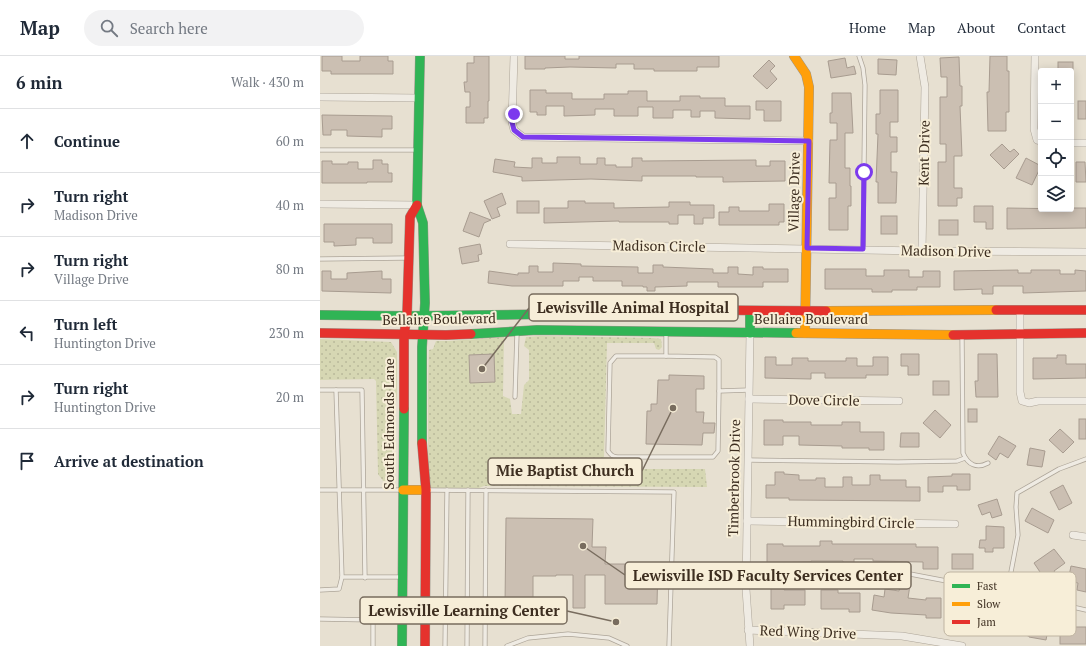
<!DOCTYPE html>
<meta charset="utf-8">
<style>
:root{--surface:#fff;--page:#f2f2f3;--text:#1f2937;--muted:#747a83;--line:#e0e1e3}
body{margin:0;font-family:"PT Serif",serif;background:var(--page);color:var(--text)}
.controls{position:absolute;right:12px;top:12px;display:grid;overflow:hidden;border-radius:4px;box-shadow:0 2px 10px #0003}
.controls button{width:36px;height:36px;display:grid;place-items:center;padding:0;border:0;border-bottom:1px solid var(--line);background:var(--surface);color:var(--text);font:20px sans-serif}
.stop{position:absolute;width:12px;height:12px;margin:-9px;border:3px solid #7c3aed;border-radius:50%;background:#fff}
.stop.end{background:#7c3aed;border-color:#fff;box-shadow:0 1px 4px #0008}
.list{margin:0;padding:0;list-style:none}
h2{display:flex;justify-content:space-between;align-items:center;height:52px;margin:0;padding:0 16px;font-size:17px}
h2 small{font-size:13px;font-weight:400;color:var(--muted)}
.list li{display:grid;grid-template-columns:26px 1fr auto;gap:12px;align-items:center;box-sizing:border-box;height:64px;padding:0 16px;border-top:1px solid var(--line)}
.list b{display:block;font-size:15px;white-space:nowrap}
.list p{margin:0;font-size:13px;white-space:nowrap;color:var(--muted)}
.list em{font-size:13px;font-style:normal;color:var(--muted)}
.icon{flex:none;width:22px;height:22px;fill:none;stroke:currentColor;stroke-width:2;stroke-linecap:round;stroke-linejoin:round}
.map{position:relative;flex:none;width:766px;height:590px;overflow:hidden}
header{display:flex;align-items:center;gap:24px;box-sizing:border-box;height:56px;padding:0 20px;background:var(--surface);border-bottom:1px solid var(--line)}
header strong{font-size:19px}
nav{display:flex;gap:22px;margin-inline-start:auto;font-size:14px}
.search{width:280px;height:36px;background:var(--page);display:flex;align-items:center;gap:10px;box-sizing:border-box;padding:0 14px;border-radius:22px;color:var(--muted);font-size:15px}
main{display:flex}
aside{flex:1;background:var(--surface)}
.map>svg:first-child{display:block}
</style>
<header>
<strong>Map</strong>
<div class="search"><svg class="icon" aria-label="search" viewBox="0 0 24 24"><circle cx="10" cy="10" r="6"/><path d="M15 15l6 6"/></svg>Search here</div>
<nav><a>Home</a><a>Map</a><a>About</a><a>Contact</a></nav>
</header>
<main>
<aside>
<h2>6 min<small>Walk · 430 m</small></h2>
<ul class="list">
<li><svg class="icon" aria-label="ahead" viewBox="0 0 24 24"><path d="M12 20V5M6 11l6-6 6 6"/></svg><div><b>Continue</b></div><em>60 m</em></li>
<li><svg class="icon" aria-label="right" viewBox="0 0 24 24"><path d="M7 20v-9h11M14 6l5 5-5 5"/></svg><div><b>Turn right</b><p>Madison Drive</p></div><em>40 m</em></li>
<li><svg class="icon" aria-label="right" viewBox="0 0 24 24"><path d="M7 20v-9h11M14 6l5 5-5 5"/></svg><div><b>Turn right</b><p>Village Drive</p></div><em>80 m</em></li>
<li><svg class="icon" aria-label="left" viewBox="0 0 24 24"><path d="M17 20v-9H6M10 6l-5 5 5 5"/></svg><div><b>Turn left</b><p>Huntington Drive</p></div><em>230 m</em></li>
<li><svg class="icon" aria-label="right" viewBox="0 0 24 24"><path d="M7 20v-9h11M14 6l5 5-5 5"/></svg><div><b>Turn right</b><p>Huntington Drive</p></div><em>20 m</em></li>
<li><svg class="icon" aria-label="arrive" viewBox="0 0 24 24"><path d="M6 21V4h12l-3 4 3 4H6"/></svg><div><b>Arrive at destination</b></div></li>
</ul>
</aside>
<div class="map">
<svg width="766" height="590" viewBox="0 0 766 590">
<defs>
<pattern id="grass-dots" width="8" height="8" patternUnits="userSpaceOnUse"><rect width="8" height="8" fill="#d6d7b3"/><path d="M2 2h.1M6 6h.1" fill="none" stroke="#b9b99a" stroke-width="1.8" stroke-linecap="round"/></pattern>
</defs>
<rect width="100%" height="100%" fill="#e7e0d1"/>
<g fill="url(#grass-dots)">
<path d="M220,280L333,282L341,283L342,291L339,294L336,293L334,287H287L284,401L292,402V405L282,404L281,417H293V413H385L387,431L164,430L159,432H108V327L109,294L113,293L116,285H129L184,281L183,340L190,343L192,358H201L204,329L209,324V294L204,290L206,281Z"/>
<path d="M0,283L71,286L77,296V339L72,377V417L70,422L65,425H63L58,418L56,325L54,323L0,324Z"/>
</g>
<g fill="#cbbfb2" stroke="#a89c90">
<path d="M2,0H22V5H40V0H68V5H73V18H11V15H2Z"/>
<path d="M154,0H169V45H168V62H164V67H146V51H150V36H145L144,26H147V7H154Z"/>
<path d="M205,0H245V3H259V0H399V11H377V15H334V13H314V8H296V12L250,11L225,12V13H205Z"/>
<path d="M670,0H687V15H689V56H686V75H668L667,36H669Z"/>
<path d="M639,1L640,30H642V50H640L642,100H634V132H642V142H637V150H618V106H626V88H620V41H627V21H621L620,2Z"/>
<path d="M525,2L527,12L534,10L536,18L511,22L508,5Z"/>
<path d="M558,3L577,4L576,19L558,18Z"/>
<path d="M449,4L455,10L450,15L457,23L447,33L433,20Z"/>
<rect x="738" y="6" width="15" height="9"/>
<path d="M210,34H226V37H252V43H284V38H308V35H327V45H360V40H380V42H405V50H430V63L395,62V55H380V61H371V54H353V62H333V51H318V60H294V53H275V59L244,60V50H226V59H217V56H210Z"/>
<path d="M560,34H578V66H570V81H577V96H571V116H577L576,147H558V126H556L558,78H556V58H560Z"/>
<path d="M512,37H531L533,77H525V112H530V130H531V150H528V174H509V142H516V127H509L510,84H517V67H510V57H512Z"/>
<path d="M436,45H461V65H444V54H436Z"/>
<rect x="758" y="45" width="8" height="18"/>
<path d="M2,59L72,60V73H62V81L27,80V74H11V79H3Z"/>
<path d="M682,88L690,96L694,93L699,98L684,113L670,99Z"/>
<path d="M237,101H260V108H277V102H285V109H296V111H312V102H322V105L436,104V110H450V105H465V125L403,126V121H376V120H322V125L271,123L202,125V121L173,116L175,103L195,106L194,111L212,112V102H222V107H237Z"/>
<path d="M706,102L721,110L712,129L696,122Z"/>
<path d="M53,104H62V108H68V117H72V126H47V127H2V105H12V108H28V106H38V113H53Z"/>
<path d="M756,106H765L766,126H756Z"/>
<path d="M182,137L186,148L177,152L180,160L172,163L164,145Z"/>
<rect x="197" y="145" width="22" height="12"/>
<path d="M248,145H265V147H294V152L349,151V146H370V149H394V162H383V168H374V159H358V168H349V166H299V165L224,167V152H248Z"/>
<path d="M449,148H464V166H459V169H399V156H409V151H419V155H449Z"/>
<path d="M654,150H673V173H666V166H654Z"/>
<path d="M687,152L751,153V152H766V172L687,173Z"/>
<path d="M150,156L171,164L164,167L159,181L143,175Z"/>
<rect x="561" y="160" width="16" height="18"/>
<rect x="619" y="164" width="19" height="15"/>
<path d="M4,168H72V187H53V182H36V189L14,190V186H4Z"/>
<path d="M160,188L162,198L158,199L159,205L142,208L139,192Z"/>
<path d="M233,207L261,208V210L318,211V217H333V209H343V211L393,213V217H408V211H418V218L433,219V211H443V213H468V226H443V231H398V226H367V230L335,231V235H327V231H323V230H302V225H273V221H259V225H243V230H192L168,227L169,215L198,219V217H209V210H218V216H233Z"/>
<path d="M505,213H546V220H564V214H589V221H603V215H620V231H597V234H572V236H552V233H505Z"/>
<path d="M698,214V217H711V214H740V218H755V214L766,215V235L703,237V230H673V238H662V233L634,234V215Z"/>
<path d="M2,215H11V223H27V217L62,215V223H71V237L2,235Z"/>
<path d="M174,298L175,326L150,327L149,299Z"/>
<path d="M581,298H599V319H588V310H581Z"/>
<path d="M658,298H677L678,341H656L655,325H658Z"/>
<path d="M737,299H746V308H766V322L713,323V302H737Z"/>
<path d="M445,301H456V309H472V302H488V305H526V302H537V310H553V301H568V319H546V322H505V317H491V323L445,322Z"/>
<path d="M349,319L384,320V333H376V356H384L383,367H395L394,377H383L382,389L326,388L327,355H331V348H337L338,324H349Z"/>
<rect x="613" y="325" width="16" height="14"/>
<rect x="648" y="353" width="9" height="13"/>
<path d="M615,354L631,369L620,382L603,367Z"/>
<rect x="759" y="363" width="7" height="20"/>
<path d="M444,364H463V366H491V369H522V366H540V376H564V394H549V392H522V390L479,389V380H463V389H444Z"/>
<path d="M740,373L754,386L743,397L729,384Z"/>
<path d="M581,377H599V391H580Z"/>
<path d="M679,380L696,390L688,402L680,397L676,404L668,398Z"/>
<path d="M710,392L725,395L722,411L707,409Z"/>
<path d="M455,416H464V418L479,419V424H496V422H505V431H523V421H532V429H550V419H560V424H586V431H600V445L469,444V442H446V429H455Z"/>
<path d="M632,418H650V434H637V430H623V436H608V421L632,420Z"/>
<path d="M743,429L752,447L739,454L730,436Z"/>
<path d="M677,443L682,459L672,462L670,456L662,459L658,449Z"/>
<path d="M712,452L734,464L728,477L705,465Z"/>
<path d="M186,462L273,463L272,491H286L285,508H338L337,548H285V519H265V552H253V519H236V520H213V550L185,549Z"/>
<path d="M666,470L684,471V492H673V496H665V492H659L660,484H666Z"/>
<path d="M500,485H512V488H596V491H618V513H603V506L553,505V503H534V509H523V505H491V506L447,507V488H463V490H500Z"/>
<path d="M734,493L745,507L734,515L738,522L728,528L714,507Z"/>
<rect x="632" y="498" width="21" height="15"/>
<path d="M751,510L766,513V536L757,534L758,527L748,525Z"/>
<path d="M580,528L590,529L588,542L606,544V542H621V562H606V559L571,557L552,554L554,539L564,541L565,533L579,535Z"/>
<path d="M451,532H464V534H485V549H464V553H451Z"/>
<path d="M501,534H518V537H540V556H529V553H501Z"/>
<path d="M697,555L706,557V560L730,563L726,584L709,581V580L684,575L688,561L695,562Z"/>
<rect x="740" y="571" width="26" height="17"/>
</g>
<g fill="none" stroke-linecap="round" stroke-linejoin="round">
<g stroke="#ada599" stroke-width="5">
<g id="lane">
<path d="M539,0L543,12L545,29L543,193"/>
<path d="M0,94H97"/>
<path d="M0,203L87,202"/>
<path d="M346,277V300L395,301L399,304V335L429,334"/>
<path d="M642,280L643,397C648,409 657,413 668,407"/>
<path d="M346,300H296L290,307L288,395C291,399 293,401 298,401H393L398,395L399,335"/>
<path d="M0,334H42L45,522"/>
<path d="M16,334L22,521"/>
<path d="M195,341L197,277"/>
<path d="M428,404L578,406L637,405L645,402"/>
<path d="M0,434H83"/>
<path d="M107,434L354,436L349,590"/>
<path d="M426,514H520L590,518L700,539L766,554"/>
<path d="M0,534L19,533L22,521H81"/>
<path d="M687,537L698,479L696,451L697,437L739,413L766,403"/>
<path d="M0,563L53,564"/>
<path d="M53,590V564L81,562"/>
<path d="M125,590L127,434"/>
<path d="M147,590L148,434"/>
<path d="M165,590L166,434"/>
<path d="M187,590L208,582L248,578L289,582L307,590"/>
</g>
</g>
<g stroke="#ada599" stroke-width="8">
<g id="street">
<path d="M194,0L192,66L194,74L203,81L489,85"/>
<path d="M600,0L605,31L602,195"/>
<path d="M715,0L714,73L717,84L721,85"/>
<path d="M0,41L99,42"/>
<path d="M751,87H766"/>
<path d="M0,148L97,149"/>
<path d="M190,188L602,195L766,196"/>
<path d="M700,255V336L702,345L709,347L718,345H766"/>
<path d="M430,277L426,533L430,590"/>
<path d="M429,343L579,345"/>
<path d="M427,465L635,468"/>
<path d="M753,479L766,481"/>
<path d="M428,574L582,580L642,590"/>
</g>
</g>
<g stroke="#9c958a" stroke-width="10">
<g id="fast">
<path d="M100,0L97,149L103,167L105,247L102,291V387"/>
<path d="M430,255V277"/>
<path d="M0,259L87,260L237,258L322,253L378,254"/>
<path d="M151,278L217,274L476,277"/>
<path d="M82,562H105"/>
<path d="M82,590L84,353"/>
</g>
</g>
<g stroke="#9c958a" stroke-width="10">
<g id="slow">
<path d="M474,0L486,18L489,31L485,277"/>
<path d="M506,255L676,254"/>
<path d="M476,277L633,279"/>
<path d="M83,434H106"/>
</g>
</g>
<g stroke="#9c958a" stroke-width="10">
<g id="jam">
<path d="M378,254L506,255"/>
<path d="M676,254H766"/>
<path d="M0,277L126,279L151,278"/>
<path d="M633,279L766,277"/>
<path d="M84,353V278L87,260L90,161L97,149"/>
<path d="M102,387L106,434L105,590"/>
</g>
</g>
<use href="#lane" stroke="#efebe3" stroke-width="3.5"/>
<use href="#street" stroke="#efebe3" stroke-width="7"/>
<use href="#fast" stroke="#30b455" stroke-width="9"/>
<use href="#slow" stroke="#ff9f0a" stroke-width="9"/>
<use href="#jam" stroke="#e5322d" stroke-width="9"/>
</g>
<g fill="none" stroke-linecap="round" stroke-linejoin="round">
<path stroke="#7c3aed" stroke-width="5" d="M194,58L192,66L194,74L203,81L489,85L487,192L543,193L544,116"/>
</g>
<g text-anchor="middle" stroke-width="4" stroke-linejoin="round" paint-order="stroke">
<g font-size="14" fill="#3d2e20" stroke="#f7eed8">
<text transform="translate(604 97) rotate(-89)" y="5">Kent Drive</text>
<text transform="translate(474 136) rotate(-89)" y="5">Village Drive</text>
<text transform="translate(339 190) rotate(1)" y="5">Madison Circle</text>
<text transform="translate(626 195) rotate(1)" y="5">Madison Drive</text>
<text transform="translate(119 263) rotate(-1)" y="5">Bellaire Boulevard</text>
<text x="491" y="268">Bellaire Boulevard</text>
<text transform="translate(504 344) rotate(1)" y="5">Dove Circle</text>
<text transform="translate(69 368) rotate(-90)" y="5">South Edmonds Lane</text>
<text transform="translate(414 422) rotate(-89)" y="5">Timberbrook Drive</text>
<text transform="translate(531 466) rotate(1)" y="5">Hummingbird Circle</text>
<text transform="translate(488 576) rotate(2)" y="5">Red Wing Drive</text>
</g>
</g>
<rect x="624" y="516" width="132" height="64" rx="6" fill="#f7eed8" stroke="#bfb4a1" stroke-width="1"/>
<rect x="632" y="528" width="18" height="4" fill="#30b455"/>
<rect x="632" y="546" width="18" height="4" fill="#ff9f0a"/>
<rect x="632" y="564" width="18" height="4" fill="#e5322d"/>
<g font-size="11" fill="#3d2e20">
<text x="657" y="534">Fast</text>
<text x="657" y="552">Slow</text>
<text x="657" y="570">Jam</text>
</g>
<path fill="none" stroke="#786c5e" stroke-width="1.5" d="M162 313L209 252M353 352L322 415M263 490L305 519M296 566L247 555"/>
<g fill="#786c5e" stroke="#f7eed8" stroke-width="1.5">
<circle cx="162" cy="313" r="4"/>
<circle cx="353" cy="352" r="4"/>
<circle cx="263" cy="490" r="4"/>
<circle cx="296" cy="566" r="4"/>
</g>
<g fill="#f7eed8" stroke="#786c5e" stroke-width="1.5">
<rect x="209" y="238" width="209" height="27" rx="4"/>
<rect x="168" y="402" width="154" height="27" rx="4"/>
<rect x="305" y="506" width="286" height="27" rx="4"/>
<rect x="40" y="541" width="207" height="27" rx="4"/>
</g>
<g font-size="15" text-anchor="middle" font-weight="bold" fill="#3d2e20">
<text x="313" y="257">Lewisville Animal Hospital</text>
<text x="245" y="420">Mie Baptist Church</text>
<text x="448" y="525">Lewisville ISD Faculty Services Center</text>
<text x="144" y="560">Lewisville Learning Center</text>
</g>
</svg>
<div class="controls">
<button>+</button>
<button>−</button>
<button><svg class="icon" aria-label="locate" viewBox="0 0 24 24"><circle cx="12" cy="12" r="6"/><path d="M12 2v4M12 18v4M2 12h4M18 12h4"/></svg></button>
<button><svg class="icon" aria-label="layers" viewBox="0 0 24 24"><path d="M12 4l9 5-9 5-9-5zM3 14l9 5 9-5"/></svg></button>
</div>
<div class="stop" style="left:544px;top:116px"></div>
<div class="stop end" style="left:194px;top:58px"></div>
</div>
</main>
